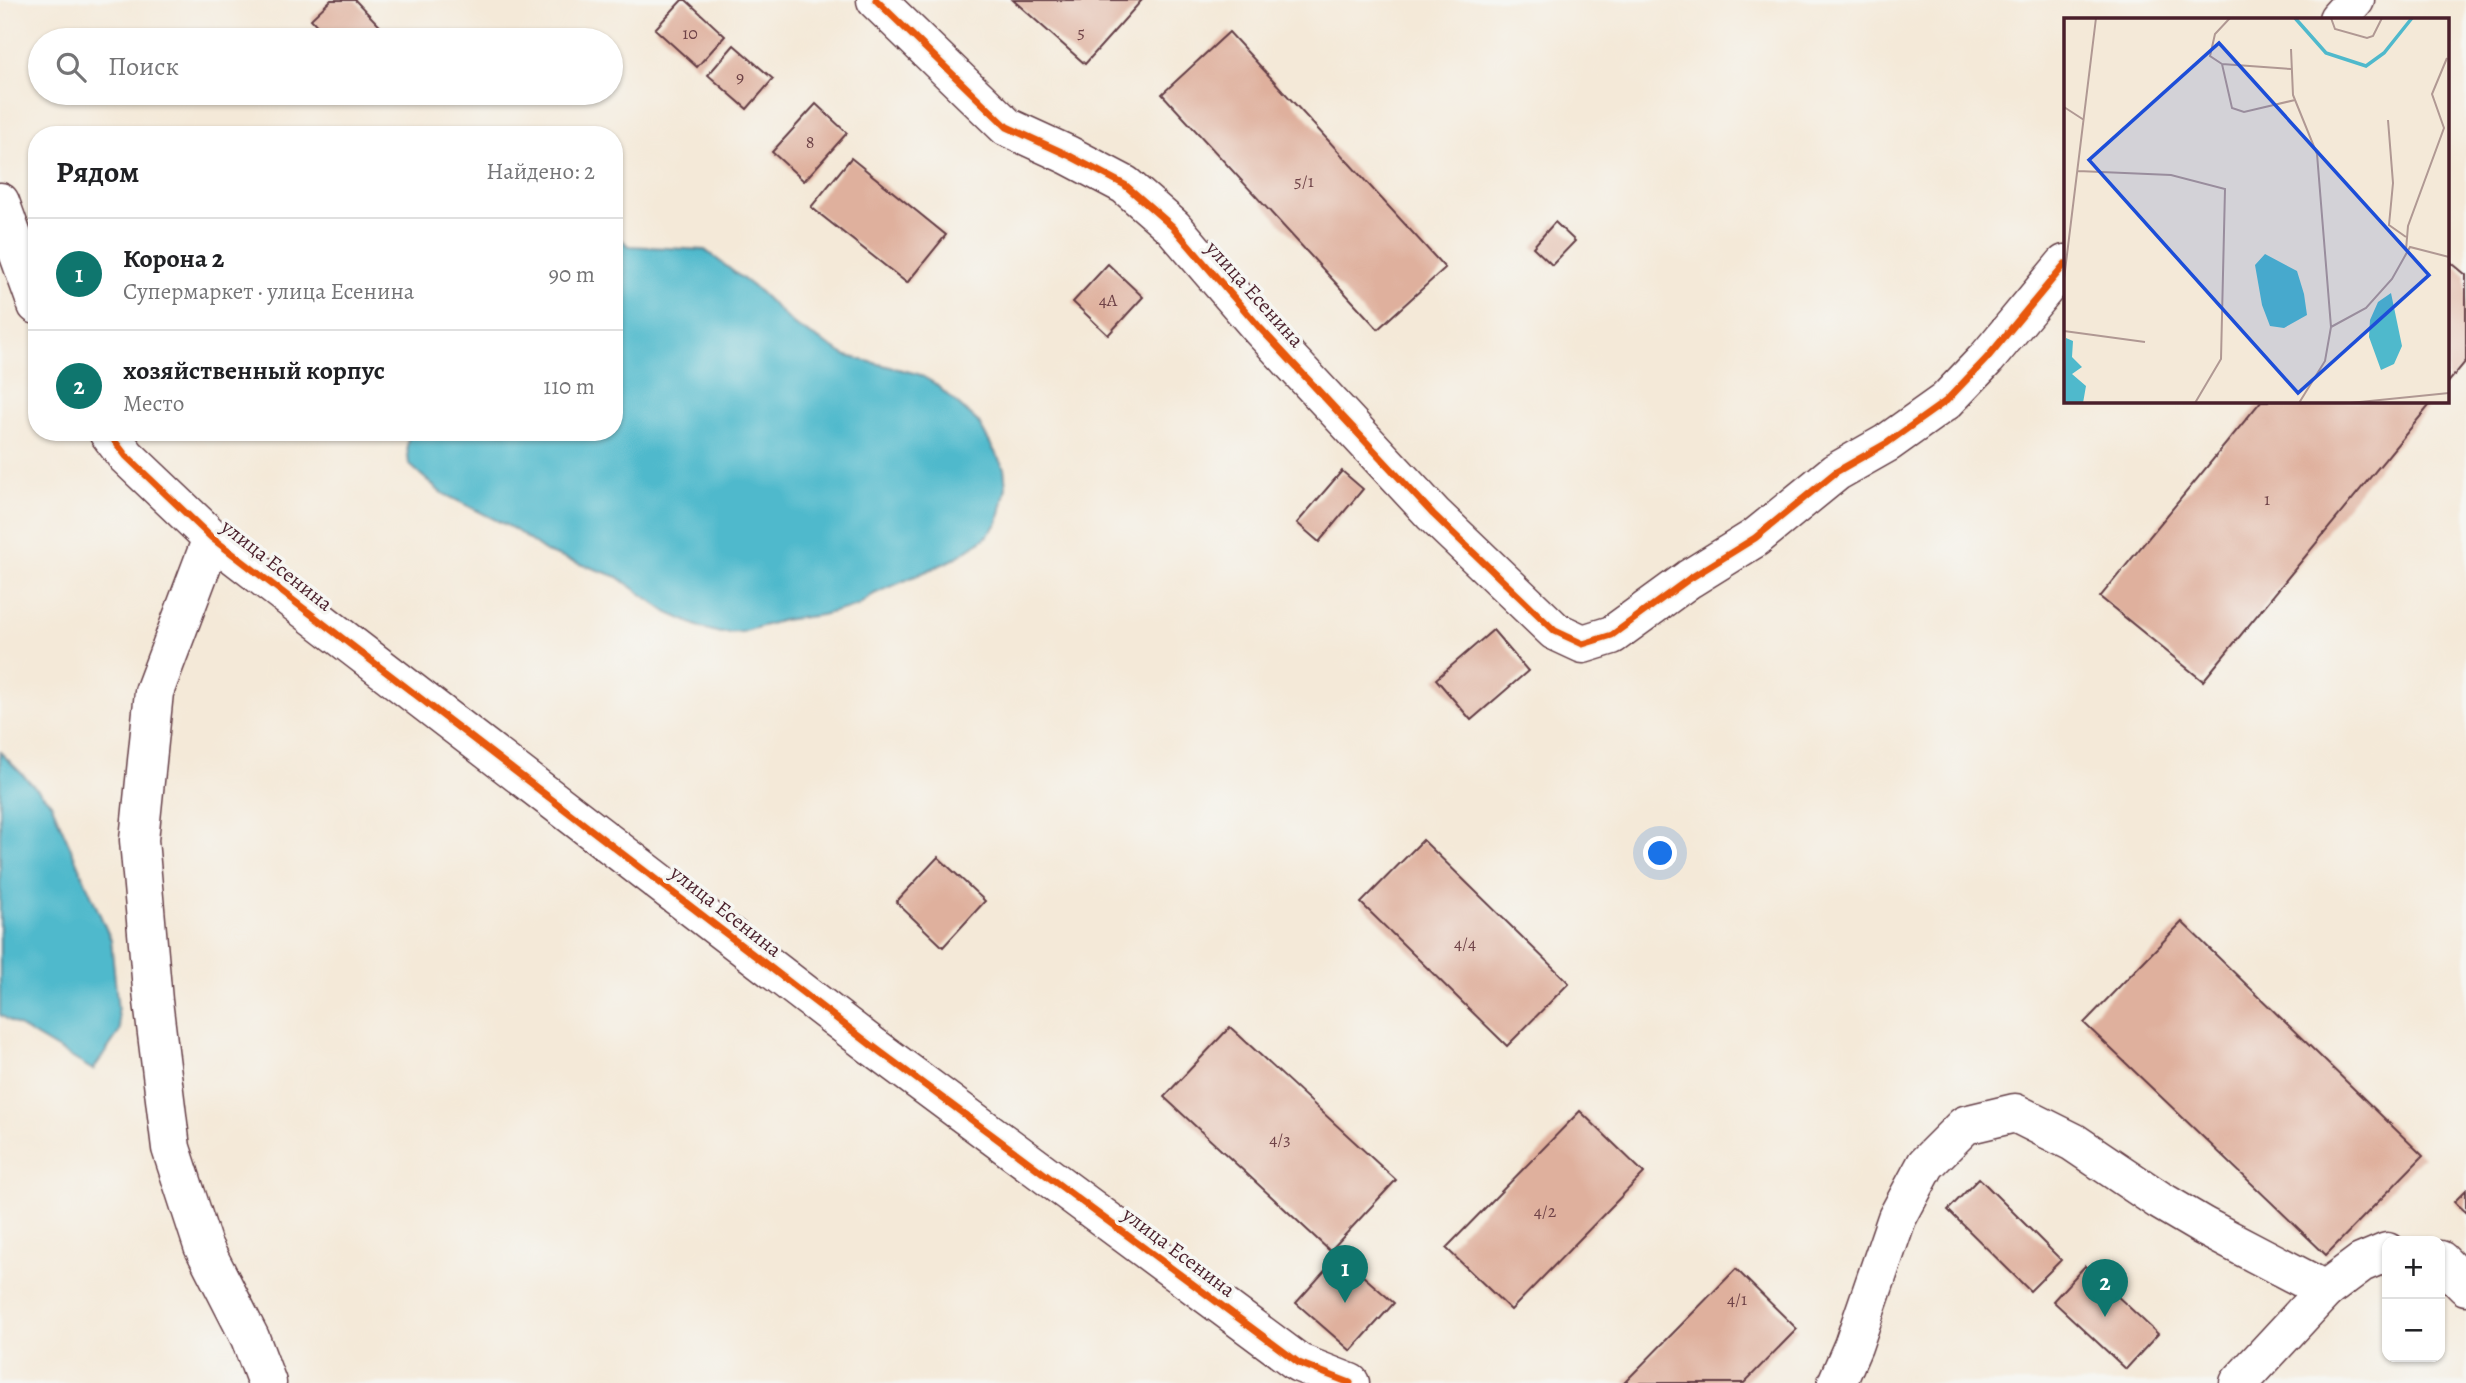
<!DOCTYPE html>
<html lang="ru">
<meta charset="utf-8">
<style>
:root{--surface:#fff;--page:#f6f6f6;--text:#202124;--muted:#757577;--line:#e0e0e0;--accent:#0f766e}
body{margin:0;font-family:Alegreya,serif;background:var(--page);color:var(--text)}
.controls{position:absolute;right:21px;bottom:21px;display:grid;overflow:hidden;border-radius:14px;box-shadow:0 2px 5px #0004}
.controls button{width:63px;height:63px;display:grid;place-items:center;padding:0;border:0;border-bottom:2px solid var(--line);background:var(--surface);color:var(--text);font:35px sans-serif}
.you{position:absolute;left:1661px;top:854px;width:24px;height:24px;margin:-18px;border:5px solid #fff;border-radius:50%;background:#1a73e8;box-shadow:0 0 0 10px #1a73e833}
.badge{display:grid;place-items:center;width:46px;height:46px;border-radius:50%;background:var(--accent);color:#fff;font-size:23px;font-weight:700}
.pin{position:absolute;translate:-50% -58px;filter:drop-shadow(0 2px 4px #0008)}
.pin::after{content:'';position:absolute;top:37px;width:24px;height:21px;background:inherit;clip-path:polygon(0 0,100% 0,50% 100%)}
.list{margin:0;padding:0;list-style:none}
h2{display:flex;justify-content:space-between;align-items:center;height:91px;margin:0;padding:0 28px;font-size:30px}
h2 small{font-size:23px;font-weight:400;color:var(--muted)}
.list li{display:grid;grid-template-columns:46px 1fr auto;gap:21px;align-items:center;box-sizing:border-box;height:112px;padding:0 28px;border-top:2px solid var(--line)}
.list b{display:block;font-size:26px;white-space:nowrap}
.list p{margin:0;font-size:23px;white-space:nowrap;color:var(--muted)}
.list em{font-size:23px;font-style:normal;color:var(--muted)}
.icon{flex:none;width:38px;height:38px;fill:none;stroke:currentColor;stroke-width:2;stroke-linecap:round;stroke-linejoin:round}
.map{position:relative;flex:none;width:2466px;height:1383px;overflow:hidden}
.search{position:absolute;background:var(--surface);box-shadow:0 2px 5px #0004;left:28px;top:28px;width:595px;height:77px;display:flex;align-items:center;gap:18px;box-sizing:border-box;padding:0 24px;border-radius:38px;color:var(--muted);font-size:26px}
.panel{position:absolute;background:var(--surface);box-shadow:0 2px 5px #0004;left:28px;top:126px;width:595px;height:315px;border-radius:28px}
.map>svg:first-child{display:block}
</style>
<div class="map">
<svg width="2466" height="1383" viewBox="0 0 2466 1383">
<rect width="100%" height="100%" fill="#f6f6f2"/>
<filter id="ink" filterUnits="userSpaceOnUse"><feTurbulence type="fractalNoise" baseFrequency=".0143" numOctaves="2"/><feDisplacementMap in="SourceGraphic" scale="14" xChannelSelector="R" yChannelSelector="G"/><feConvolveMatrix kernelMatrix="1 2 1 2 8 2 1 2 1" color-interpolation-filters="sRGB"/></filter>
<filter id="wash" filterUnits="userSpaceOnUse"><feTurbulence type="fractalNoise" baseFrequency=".00686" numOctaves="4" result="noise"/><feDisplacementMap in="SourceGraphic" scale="28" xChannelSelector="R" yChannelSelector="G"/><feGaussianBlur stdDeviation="1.57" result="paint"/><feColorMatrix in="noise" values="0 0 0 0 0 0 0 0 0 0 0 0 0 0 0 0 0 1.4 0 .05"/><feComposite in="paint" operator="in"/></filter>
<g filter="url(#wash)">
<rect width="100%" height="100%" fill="#f4e9d8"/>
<g fill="#4fb9cc" stroke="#4c6c7c" stroke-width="2">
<path d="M614,233L629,246L705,250L760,292L794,325L847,356L918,374L934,383L978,422L1004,468L1006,487L998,523L985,538L952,560L874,594L857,606L821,615L783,620L742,632L720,633L702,628L668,613L618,577L546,552L514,529L440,492L409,464L407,446L409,432H614Z"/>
<path d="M0,752L51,803L111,940L120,1031L93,1070L0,1015Z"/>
</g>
<g id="blocks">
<g fill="#dfb09d">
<path d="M331,0H355L393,40H330L311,19Z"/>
<path d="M682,0H686L725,36L697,67L655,29Z"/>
<path d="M1013,0H1142L1085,64Z"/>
<path d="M1229,32L1445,268L1378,329L1162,94Z"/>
<path d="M734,45L773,79L747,109L708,75Z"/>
<path d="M816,104L847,133L804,181L772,152Z"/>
<path d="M851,158L946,235L907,283L811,207Z"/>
<path d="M1555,222L1575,241L1552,265L1533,247Z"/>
<path d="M2447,259L2466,275V361L2447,384Z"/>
<path d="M1108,264L1143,297L1108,335L1073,302Z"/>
<path d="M2261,401H2433L2203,681L2100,597Z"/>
<path d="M1342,471L1363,489L1319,542L1297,523Z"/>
<path d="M1493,630L1528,671L1471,720L1436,679Z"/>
<path d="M1423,840L1569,983L1507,1046L1361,903Z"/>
<path d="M938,857L985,901L943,947L896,902Z"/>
<path d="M2182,922L2423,1156L2326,1255L2084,1023Z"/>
<path d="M1230,1027L1396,1180L1330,1251L1164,1097Z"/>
<path d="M1580,1111L1644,1173L1511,1310L1446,1248Z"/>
<path d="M1979,1178L2061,1260L2030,1291L1948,1210Z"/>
<path d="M2466,1190V1213L2454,1202Z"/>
<path d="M1339,1255L1394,1303L1351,1351L1296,1303Z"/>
<path d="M2085,1266L2158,1334L2126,1369L2053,1301Z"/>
<path d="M1736,1269L1797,1329L1744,1383H1624Z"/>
</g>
</g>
</g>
<g filter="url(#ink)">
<use href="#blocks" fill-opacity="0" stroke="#643d45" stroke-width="2"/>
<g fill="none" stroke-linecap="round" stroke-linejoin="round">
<g stroke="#643d45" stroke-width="41">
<g id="minor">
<path d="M876,0L1007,127L1068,155L1125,185L1173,227L1261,329L1433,514L1555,631L1583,644L1612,635L1689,579L1755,538L1836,472L1887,443L1946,401L1987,358L2065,264"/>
<path d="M2338,19L2355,0"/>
<path d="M0,202L37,305"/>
<path d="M108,432L126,456L212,538L871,1045L1299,1363L1350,1383"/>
<path d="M212,538L154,692L139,840L153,1001L171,1148L203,1246L250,1338L267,1383"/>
<path d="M2440,1260L2466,1286"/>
<path d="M1837,1383L1853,1346L1897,1218L1926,1164L1965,1125L2015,1113L2073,1142L2159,1200L2203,1226L2325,1290L2361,1263L2387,1252"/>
<path d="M2239,1383L2325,1290"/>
</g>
</g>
<use href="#minor" stroke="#fff" stroke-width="38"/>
<g stroke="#f6f6f2" stroke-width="11">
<g id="cycleway">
<path d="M876,0L1007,127L1068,155L1125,185L1173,227L1261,329L1433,514L1555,631L1583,644L1612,635L1689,579L1755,538L1836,472L1887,443L1946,401L1987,358L2065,264"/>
<path d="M108,432L126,456L212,538L871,1045L1299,1363L1350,1383"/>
</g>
</g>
<use href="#cycleway" stroke="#e8590c" stroke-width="7"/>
</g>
</g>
<g text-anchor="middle" stroke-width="7" stroke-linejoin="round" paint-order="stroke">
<g font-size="18" fill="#6f4348">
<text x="1081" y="38">5</text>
<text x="690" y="39">10</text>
<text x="740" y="83">9</text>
<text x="810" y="148">8</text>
<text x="1304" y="187">5/1</text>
<text x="1108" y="306">4А</text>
<text x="2267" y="505">1</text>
<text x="1465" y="949">4/4</text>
<text x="1280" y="1145">4/3</text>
<text x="1545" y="1217">4/2</text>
<text x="1737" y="1305">4/1</text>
</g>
<g font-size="21" fill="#4a1f2b" stroke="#f6f6f2">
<text transform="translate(1255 294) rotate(48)" y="7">улица Есенина</text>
<text transform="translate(277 565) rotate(38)" y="7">улица Есенина</text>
<text transform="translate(726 911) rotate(38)" y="7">улица Есенина</text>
<text transform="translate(1179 1252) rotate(37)" y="7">улица Есенина</text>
</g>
</g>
<g transform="translate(2064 18)">
<rect width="385" height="385" fill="#f4e9d8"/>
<path d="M201,236L233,253L240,276L243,297L220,310L206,308L198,287L191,247ZM327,275L338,328L330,346L317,352L305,319L306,302L314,284ZM2,320L9,323L8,339L18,349L8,356L22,368L19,385H0Z" fill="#4fb9cc"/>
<path fill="none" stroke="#4fb9cc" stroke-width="3.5" d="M231,0L262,35L302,48L320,35L348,0"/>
<path fill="none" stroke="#b09893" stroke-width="2" d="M166,0L151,16L146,38L158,46L168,90L180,94L231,82M267,0L271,11L303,20L309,18L318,0M227,31L229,77L253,136L267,309L261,343L235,385M158,46L227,51M0,89L20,102M324,102L329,165L325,207L342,219M14,153L107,157L161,171L157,341L131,385M342,232L344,208L380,110L368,76L383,40M0,261L32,0M267,309L302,290L328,261L346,229L385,239M0,313L81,324M286,385L385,375"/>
<path fill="#1d4ed8" fill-opacity="0.15" stroke="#1d4ed8" stroke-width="3.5" d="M155,25L365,257L234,375L25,142Z"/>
<rect width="385" height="385" fill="none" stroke="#4a1f2b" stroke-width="3.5"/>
</g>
</svg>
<div class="controls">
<button>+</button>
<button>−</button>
</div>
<div class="you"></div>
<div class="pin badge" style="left:1345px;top:1303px">1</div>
<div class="pin badge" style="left:2105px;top:1317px">2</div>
<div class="search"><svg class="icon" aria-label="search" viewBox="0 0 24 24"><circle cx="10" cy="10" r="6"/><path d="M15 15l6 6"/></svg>Поиск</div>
<section class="panel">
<h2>Рядом<small>Найдено: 2</small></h2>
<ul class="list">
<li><span class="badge">1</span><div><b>Корона 2</b><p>Супермаркет · улица Есенина</p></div><em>90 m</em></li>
<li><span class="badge">2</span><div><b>хозяйственный корпус</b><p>Место</p></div><em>110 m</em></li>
</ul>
</section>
</div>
